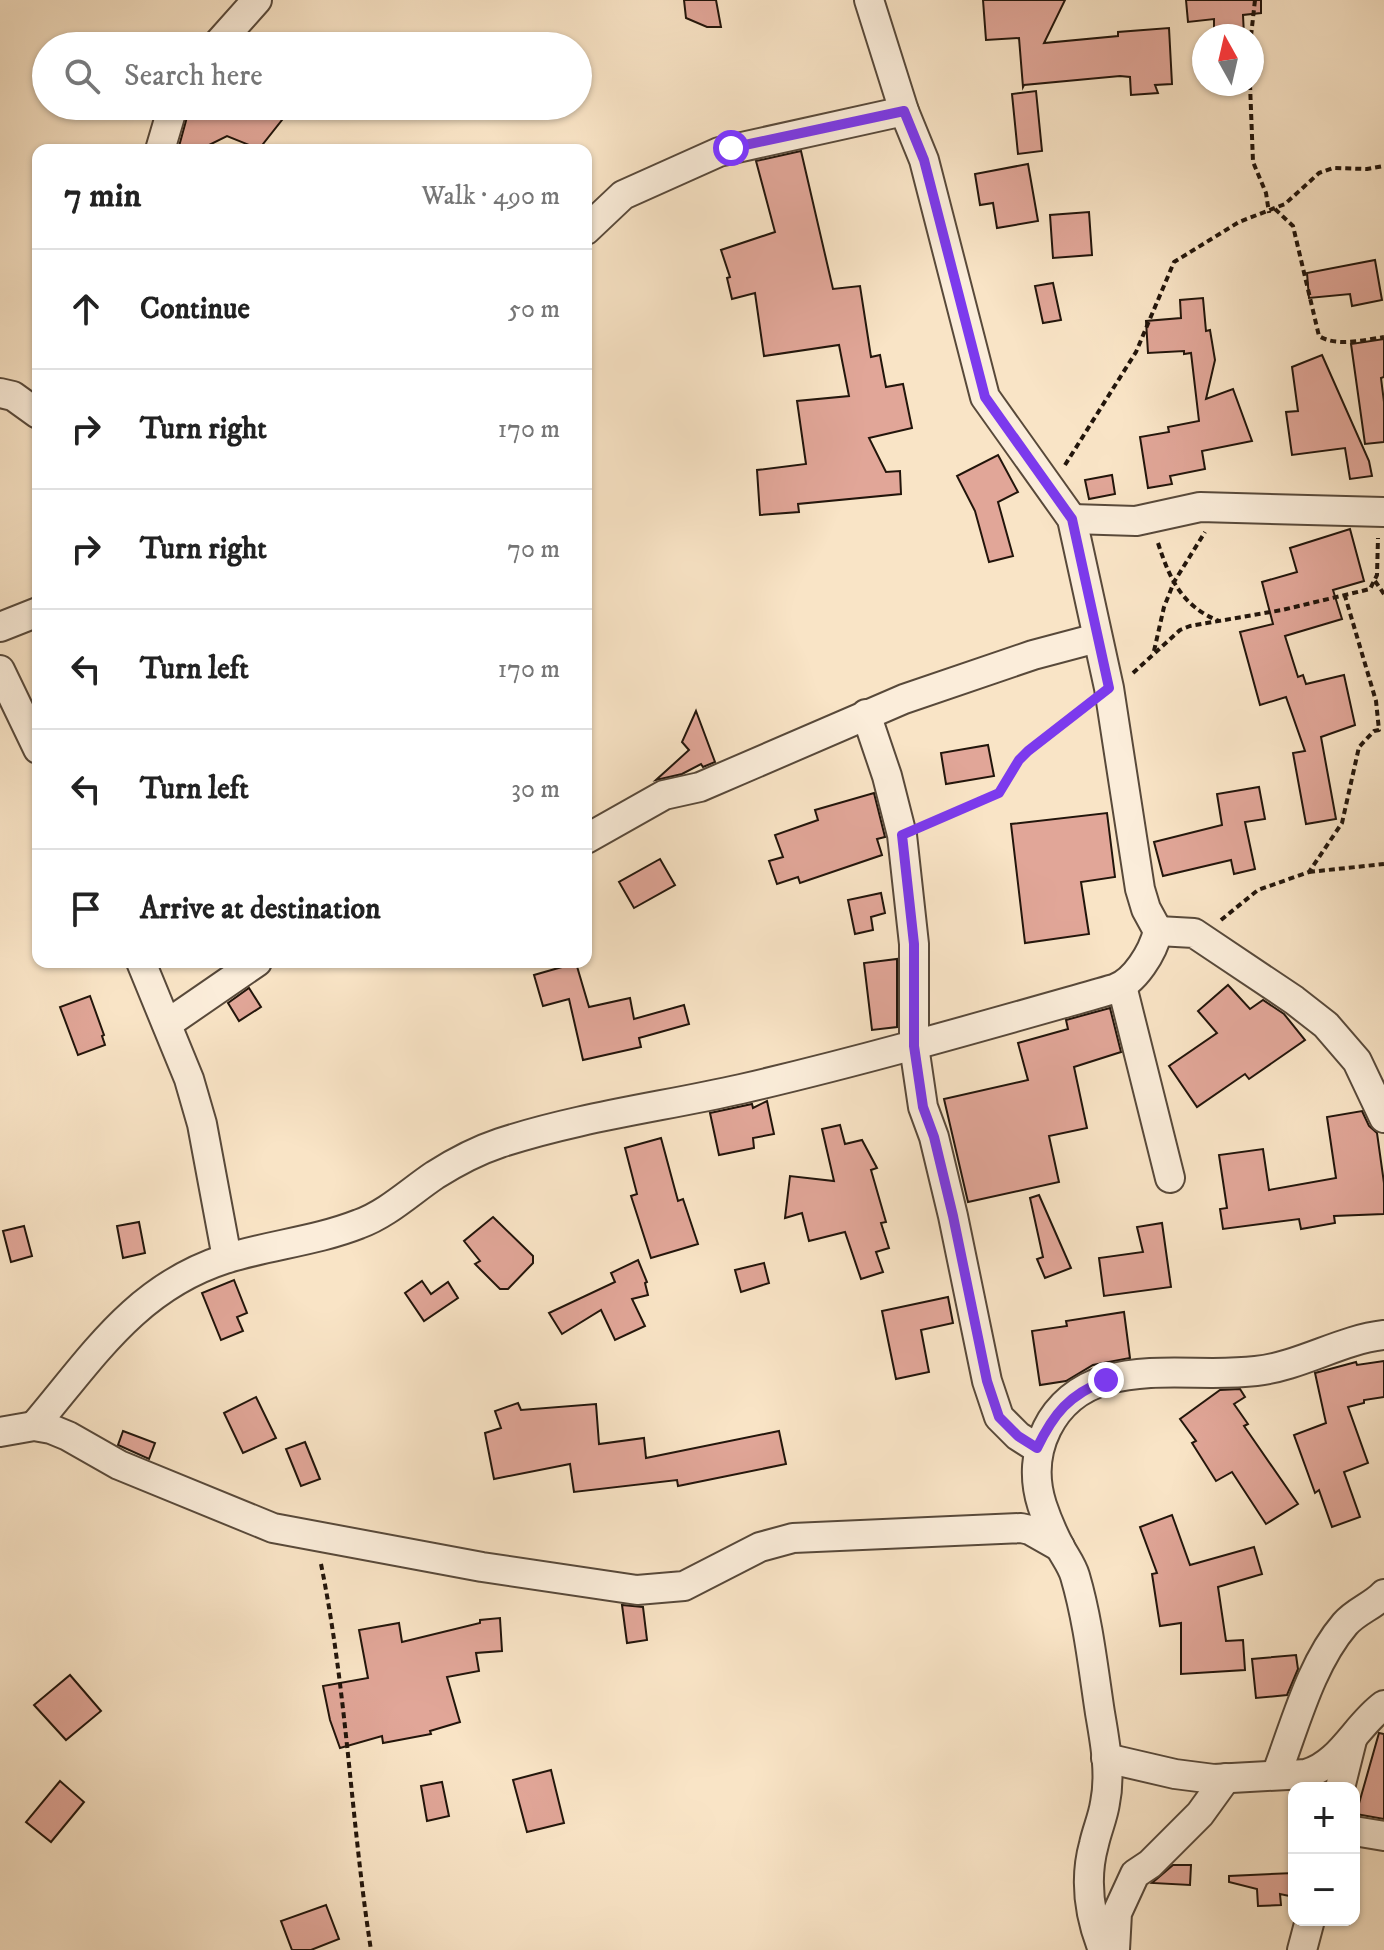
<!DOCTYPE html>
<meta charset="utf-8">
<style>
:root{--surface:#fff;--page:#f6f6f6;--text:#222;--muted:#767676;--line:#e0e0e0}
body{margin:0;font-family:"IM FELL DW Pica",serif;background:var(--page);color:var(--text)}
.controls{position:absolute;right:24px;bottom:24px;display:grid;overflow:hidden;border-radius:16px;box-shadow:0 2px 6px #0004}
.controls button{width:72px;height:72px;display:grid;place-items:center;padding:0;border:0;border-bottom:2px solid var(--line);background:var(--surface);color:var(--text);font:40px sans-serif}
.compass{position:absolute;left:1192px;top:24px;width:72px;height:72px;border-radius:50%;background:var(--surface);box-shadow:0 2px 6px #0004;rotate:352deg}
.stop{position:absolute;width:24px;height:24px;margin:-18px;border:6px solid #7c3aed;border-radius:50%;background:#fff}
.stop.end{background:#7c3aed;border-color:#fff;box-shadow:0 2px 8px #0008}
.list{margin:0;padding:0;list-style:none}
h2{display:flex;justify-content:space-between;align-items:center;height:104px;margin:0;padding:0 32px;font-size:34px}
h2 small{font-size:26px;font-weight:400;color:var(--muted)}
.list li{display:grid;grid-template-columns:52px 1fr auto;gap:24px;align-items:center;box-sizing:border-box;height:120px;padding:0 32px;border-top:2px solid var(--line)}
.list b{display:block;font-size:30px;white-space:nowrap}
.list em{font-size:26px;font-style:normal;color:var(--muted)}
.icon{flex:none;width:44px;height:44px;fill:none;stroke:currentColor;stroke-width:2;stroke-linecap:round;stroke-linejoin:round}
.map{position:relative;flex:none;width:1384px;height:1950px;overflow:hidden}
.search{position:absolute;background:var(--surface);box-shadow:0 2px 6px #0004;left:32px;top:32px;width:560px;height:88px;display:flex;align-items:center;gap:20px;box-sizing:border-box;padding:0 28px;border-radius:44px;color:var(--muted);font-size:30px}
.panel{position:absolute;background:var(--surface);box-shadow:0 2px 6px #0004;left:32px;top:144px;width:560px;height:824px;border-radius:16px}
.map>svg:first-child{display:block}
</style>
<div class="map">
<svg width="1384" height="1950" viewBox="0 0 1384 1950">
<rect width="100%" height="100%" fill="#f9e4c6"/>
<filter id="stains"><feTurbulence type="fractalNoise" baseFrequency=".0025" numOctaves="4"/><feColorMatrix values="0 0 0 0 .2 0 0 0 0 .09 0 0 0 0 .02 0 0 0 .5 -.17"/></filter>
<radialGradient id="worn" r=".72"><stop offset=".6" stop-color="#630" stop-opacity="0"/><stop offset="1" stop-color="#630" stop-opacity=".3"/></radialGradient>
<g fill="#e1a698" stroke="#22150b" stroke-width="2">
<path d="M684,0H716L721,27H707L686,18Z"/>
<path d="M983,0H1065L1044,43L1118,36V32L1169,28L1172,84L1155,85L1158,93L1131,95L1130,77L1120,76L1024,85L1023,87L1019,38L986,40Z"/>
<path d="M1186,0H1261V13L1243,15L1244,36H1214V19L1188,22Z"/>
<path d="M1036,91L1042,151L1018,154L1012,94Z"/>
<path d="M190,106H293L259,149L227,136L199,150H178Z"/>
<path d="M801,151L833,289L860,286L871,357L880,355L886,387L903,384L912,428L869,438L886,472L900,471L901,494L798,504L799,512L760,515L757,470L806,464L797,401L849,396L839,345L764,356L755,293L732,299L727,278L730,277L721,250L775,232L756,161Z"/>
<path d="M1028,164L1038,221L997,228L993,203L980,205L975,174Z"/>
<path d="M1089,212L1092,255L1053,258L1050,215Z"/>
<path d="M1375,260L1382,300L1352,306L1350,294L1309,298L1307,273Z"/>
<path d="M1053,283L1061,320L1043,323L1035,286Z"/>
<path d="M1203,298L1206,331L1210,330L1215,360L1206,399L1233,389L1252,441L1202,451L1205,469L1170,476L1172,484L1148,488L1140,437L1169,432L1168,427L1199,421L1191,353L1184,354V351L1148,353L1146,321L1181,318L1180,300Z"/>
<path d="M1384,339V377L1381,378L1384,402V442L1365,444L1351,344Z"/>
<path d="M1322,355L1369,461L1372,476L1350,479L1345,448L1292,455L1286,412L1298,411L1292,367Z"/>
<path d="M998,455L1018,492L998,502L1013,556L989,562L975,511L957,476Z"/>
<path d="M1112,475L1115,494L1089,499L1085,480Z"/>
<path d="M1350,529L1364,581L1333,590L1342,619L1285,636L1298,677L1303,675L1306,684L1344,675L1355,725L1321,737L1336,819L1306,824L1293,753L1305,751L1286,697L1260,705L1240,632L1273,624L1262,582L1297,572L1290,548Z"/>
<path d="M696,711L715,762L703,767L701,764L682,774L656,780L689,750L682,742Z"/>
<path d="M988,745L994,776L946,784L941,753Z"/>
<path d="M1259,787L1265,819L1245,822L1255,869L1234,874L1231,860L1163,876L1154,842L1222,825L1217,794Z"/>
<path d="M874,793L885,837L877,839L882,855L800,883L798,877L777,884L769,861L783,857L775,835L818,820L815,810Z"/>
<path d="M1107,813L1115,877L1081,882L1089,934L1025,943L1011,824Z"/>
<path d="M660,859L675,885L634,908L619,882Z"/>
<path d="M881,893L885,913L871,917L873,930L855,934L848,900Z"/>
<path d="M897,959V1027L872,1030L864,963Z"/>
<path d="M576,963L589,1007L630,998L634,1019L684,1005L689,1024L639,1038L641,1047L583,1060L569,999L543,1006L534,975Z"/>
<path d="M1228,985L1250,1009L1263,1000L1284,1014L1305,1040L1249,1079L1245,1074L1197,1107L1169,1066L1217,1033L1198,1011Z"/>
<path d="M249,988L261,1007L239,1021L228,1003Z"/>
<path d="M90,996L104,1035L102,1036L105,1045L78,1055L60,1007Z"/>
<path d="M1110,1008L1121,1052L1074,1067L1087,1128L1049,1136L1059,1182L968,1202L944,1099L1028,1080L1018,1043L1068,1029L1066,1020Z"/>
<path d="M767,1101L774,1134L753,1138L754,1148L719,1155L710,1113L752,1104L753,1108Z"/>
<path d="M1362,1111L1369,1126L1377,1133L1384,1183V1214L1334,1216L1335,1223L1301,1229L1299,1219L1223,1229L1220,1209L1227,1208L1219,1155L1263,1149L1269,1190L1336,1178L1327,1117Z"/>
<path d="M840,1125L845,1144L862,1140L877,1168L871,1170L886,1222L881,1223L889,1248L876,1252L883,1272L861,1279L845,1232L809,1241L802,1213L785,1218L790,1176L834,1181L822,1129Z"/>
<path d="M661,1138L678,1201L683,1199L698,1244L651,1258L631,1196L637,1194L625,1148Z"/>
<path d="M1039,1195L1071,1268L1045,1278L1037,1259L1043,1257L1030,1198Z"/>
<path d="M493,1217L533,1256V1263L508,1289H500L475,1264L480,1261L464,1241Z"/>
<path d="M139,1222L145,1253L123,1258L117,1226Z"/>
<path d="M1162,1223L1171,1287L1104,1296L1099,1258L1143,1252L1137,1227Z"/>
<path d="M24,1226L32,1256L11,1262L3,1231Z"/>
<path d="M638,1260L647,1282L645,1283L648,1295L632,1299L645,1326L615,1340L601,1310L562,1334L549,1313L615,1282L611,1273Z"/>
<path d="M764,1263L769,1283L741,1292L735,1270Z"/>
<path d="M234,1280L247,1313L237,1317L243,1331L221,1340L202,1293Z"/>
<path d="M422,1281L431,1294L448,1282L458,1298L424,1321L405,1293Z"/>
<path d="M948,1297L953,1323L921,1330L929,1372L896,1379L882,1311Z"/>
<path d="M1124,1312L1130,1358L1093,1365L1066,1381L1040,1385L1032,1331L1067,1326L1066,1321Z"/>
<path d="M1384,1361V1397L1364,1400V1403L1348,1407L1368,1463L1344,1472L1360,1517L1332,1527L1319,1490L1315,1493L1294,1435L1326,1423L1315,1373L1356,1362L1357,1365Z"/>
<path d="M1240,1389L1245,1397L1234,1404L1248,1424L1244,1426L1298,1504L1266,1524L1232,1472L1216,1481L1192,1443L1196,1441L1180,1419L1220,1390Z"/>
<path d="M256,1397L276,1438L243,1453L224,1413Z"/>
<path d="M518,1403L521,1410L596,1404L599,1444L644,1438L646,1458L779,1431L786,1464L678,1486L677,1480L574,1492L570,1464L494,1479L485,1433L501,1428L495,1411Z"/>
<path d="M123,1431L155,1443L149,1459L118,1445Z"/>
<path d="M305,1442L320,1479L301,1486L286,1449Z"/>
<path d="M1172,1515L1190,1565L1254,1547L1262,1574L1218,1587L1226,1641L1243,1640L1245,1670L1181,1674V1623L1160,1626L1152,1574L1157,1573L1140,1527Z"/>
<path d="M622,1605L643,1607L647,1640L627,1643Z"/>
<path d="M500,1618L502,1651L476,1653L479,1671L447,1677L460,1722L430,1731L431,1734L383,1743L382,1736L340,1748L330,1720L323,1686L368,1678L359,1630L399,1623L402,1642L480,1623V1620Z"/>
<path d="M1296,1655L1298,1669L1287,1695L1256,1698L1252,1659Z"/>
<path d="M70,1675L101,1711L66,1740L34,1705Z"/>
<path d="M1379,1733L1384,1734V1819L1356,1814Z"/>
<path d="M551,1770L564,1823L527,1832L513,1780Z"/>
<path d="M60,1781L84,1802L51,1842L26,1822Z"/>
<path d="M442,1782L449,1816L427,1821L421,1786Z"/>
<path d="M1173,1865H1191L1190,1885L1152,1883Z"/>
<path d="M1294,1873V1897L1280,1894L1281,1905L1258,1906L1257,1889L1229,1882V1876Z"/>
<path d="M326,1905L339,1939L311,1950H292L281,1921Z"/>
</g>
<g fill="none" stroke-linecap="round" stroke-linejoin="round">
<g stroke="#58493a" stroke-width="32">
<g id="minor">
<path d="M216,46L257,0"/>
<path d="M160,150L173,106"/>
<path d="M586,230L623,195L719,152L904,111"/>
<path d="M0,393L13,396L38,414"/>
<path d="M1072,519L1136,521L1200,507L1384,512"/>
<path d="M0,627L38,612"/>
<path d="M0,670L38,749"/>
<path d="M866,714L887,776L902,835L914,944V1046L923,1107L934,1137L953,1216L987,1381L999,1417L1018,1436L1037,1448"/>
<path d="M586,839L664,795L700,787L904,699L1033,655L1097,638"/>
<path d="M1158,931L1194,933L1294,1000L1326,1025L1357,1061L1384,1118"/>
<path d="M141,962L189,1079L202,1124L227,1258"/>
<path d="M1122,986L1170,1178"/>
<path d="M167,1024L257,962"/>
<path d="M34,1426C92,1358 135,1288 225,1259C269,1245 316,1241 359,1224C387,1214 411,1191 435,1175C454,1163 479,1150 500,1143C579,1117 661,1107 741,1089C866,1060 990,1024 1114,989C1135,982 1153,952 1158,931L1146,909L1140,889L1109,688L1072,519L985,397L924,160L904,111L869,0"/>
<path d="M0,1432L34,1426L51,1429L68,1436L119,1465L273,1528L482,1567L637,1590L684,1586L760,1547L793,1538L1021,1528L1030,1530L1060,1547"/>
<path d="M1106,1758L1175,1774L1214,1779L1306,1774C1341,1764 1356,1725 1384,1705"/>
<path d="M1276,1775C1295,1726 1310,1665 1345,1624C1356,1611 1373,1606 1384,1594"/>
<path d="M1340,1788L1352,1740"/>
<path d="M1354,1831L1384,1836"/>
<path d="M1103,1950C1089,1915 1084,1880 1094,1844C1097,1830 1103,1817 1105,1803C1111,1774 1105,1742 1100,1713C1093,1667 1088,1620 1075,1576C1072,1566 1066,1558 1061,1549C1054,1536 1047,1520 1042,1505C1025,1452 1051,1396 1106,1380C1155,1366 1206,1377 1256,1371C1301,1366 1340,1340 1384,1335"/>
<path d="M1115,1950L1117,1913L1135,1874L1150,1864L1200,1814L1226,1778"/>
<path d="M1302,1950L1310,1920"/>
</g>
</g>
<g stroke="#22150b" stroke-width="4" stroke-dasharray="6 4" stroke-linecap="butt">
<path d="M1251,36L1255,0"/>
<path d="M1250,84L1253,162L1266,193L1269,213"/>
<path d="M1275,209L1293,226L1319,336C1336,347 1364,340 1384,337"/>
<path d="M1065,465L1136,352L1174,262L1239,222L1285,204L1319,173L1333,168L1367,169L1384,166"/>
<path d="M1158,543C1170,580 1182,606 1219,621"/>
<path d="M1375,581L1384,594"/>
<path d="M1154,651L1164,607L1174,582L1205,532"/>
<path d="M1133,673L1180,630L1190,626L1282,610L1370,589L1377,575L1378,538"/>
<path d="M924,826L999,793L1019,760L1028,751L1086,705"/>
<path d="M1309,872L1384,864"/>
<path d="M1221,920L1258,890L1309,872L1342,823L1359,747L1374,731L1379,730L1376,701L1345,596"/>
<path d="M321,1564C347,1692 351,1822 371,1950"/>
</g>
<use href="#minor" stroke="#fbedda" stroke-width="28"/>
</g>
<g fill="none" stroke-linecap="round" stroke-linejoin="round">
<path stroke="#7c3aed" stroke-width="10" d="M731,148L904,111L924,160L985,397L1072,519L1109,688L1028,751L1019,760L999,793L902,835L914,944V1046L923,1107L934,1137L953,1216L987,1381L999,1417L1018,1436L1037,1448C1054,1413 1069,1395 1106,1380"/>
</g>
<rect width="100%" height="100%" filter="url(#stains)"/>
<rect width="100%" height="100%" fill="url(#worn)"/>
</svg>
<div class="controls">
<button>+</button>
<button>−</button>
</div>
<svg class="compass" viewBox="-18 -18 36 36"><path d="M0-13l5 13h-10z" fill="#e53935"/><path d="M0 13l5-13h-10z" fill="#767676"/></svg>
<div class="stop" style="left:731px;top:148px"></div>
<div class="stop end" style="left:1106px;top:1380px"></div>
<div class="search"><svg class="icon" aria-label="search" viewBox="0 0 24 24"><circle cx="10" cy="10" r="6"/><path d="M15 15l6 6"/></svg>Search here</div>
<section class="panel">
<h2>7 min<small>Walk · 490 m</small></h2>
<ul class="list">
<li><svg class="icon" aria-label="ahead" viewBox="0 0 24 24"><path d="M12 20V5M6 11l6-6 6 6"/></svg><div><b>Continue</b></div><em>50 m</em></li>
<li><svg class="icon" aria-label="right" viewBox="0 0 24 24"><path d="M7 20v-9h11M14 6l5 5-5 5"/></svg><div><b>Turn right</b></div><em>170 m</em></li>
<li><svg class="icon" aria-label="right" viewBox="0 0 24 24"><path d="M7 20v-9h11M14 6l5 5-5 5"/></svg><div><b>Turn right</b></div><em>70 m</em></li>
<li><svg class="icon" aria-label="left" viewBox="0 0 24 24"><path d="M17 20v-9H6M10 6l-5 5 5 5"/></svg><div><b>Turn left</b></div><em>170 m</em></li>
<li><svg class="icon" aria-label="left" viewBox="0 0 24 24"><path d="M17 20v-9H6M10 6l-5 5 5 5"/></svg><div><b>Turn left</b></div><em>30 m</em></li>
<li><svg class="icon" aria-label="arrive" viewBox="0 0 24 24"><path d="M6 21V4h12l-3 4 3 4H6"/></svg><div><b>Arrive at destination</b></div></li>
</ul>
</section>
</div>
